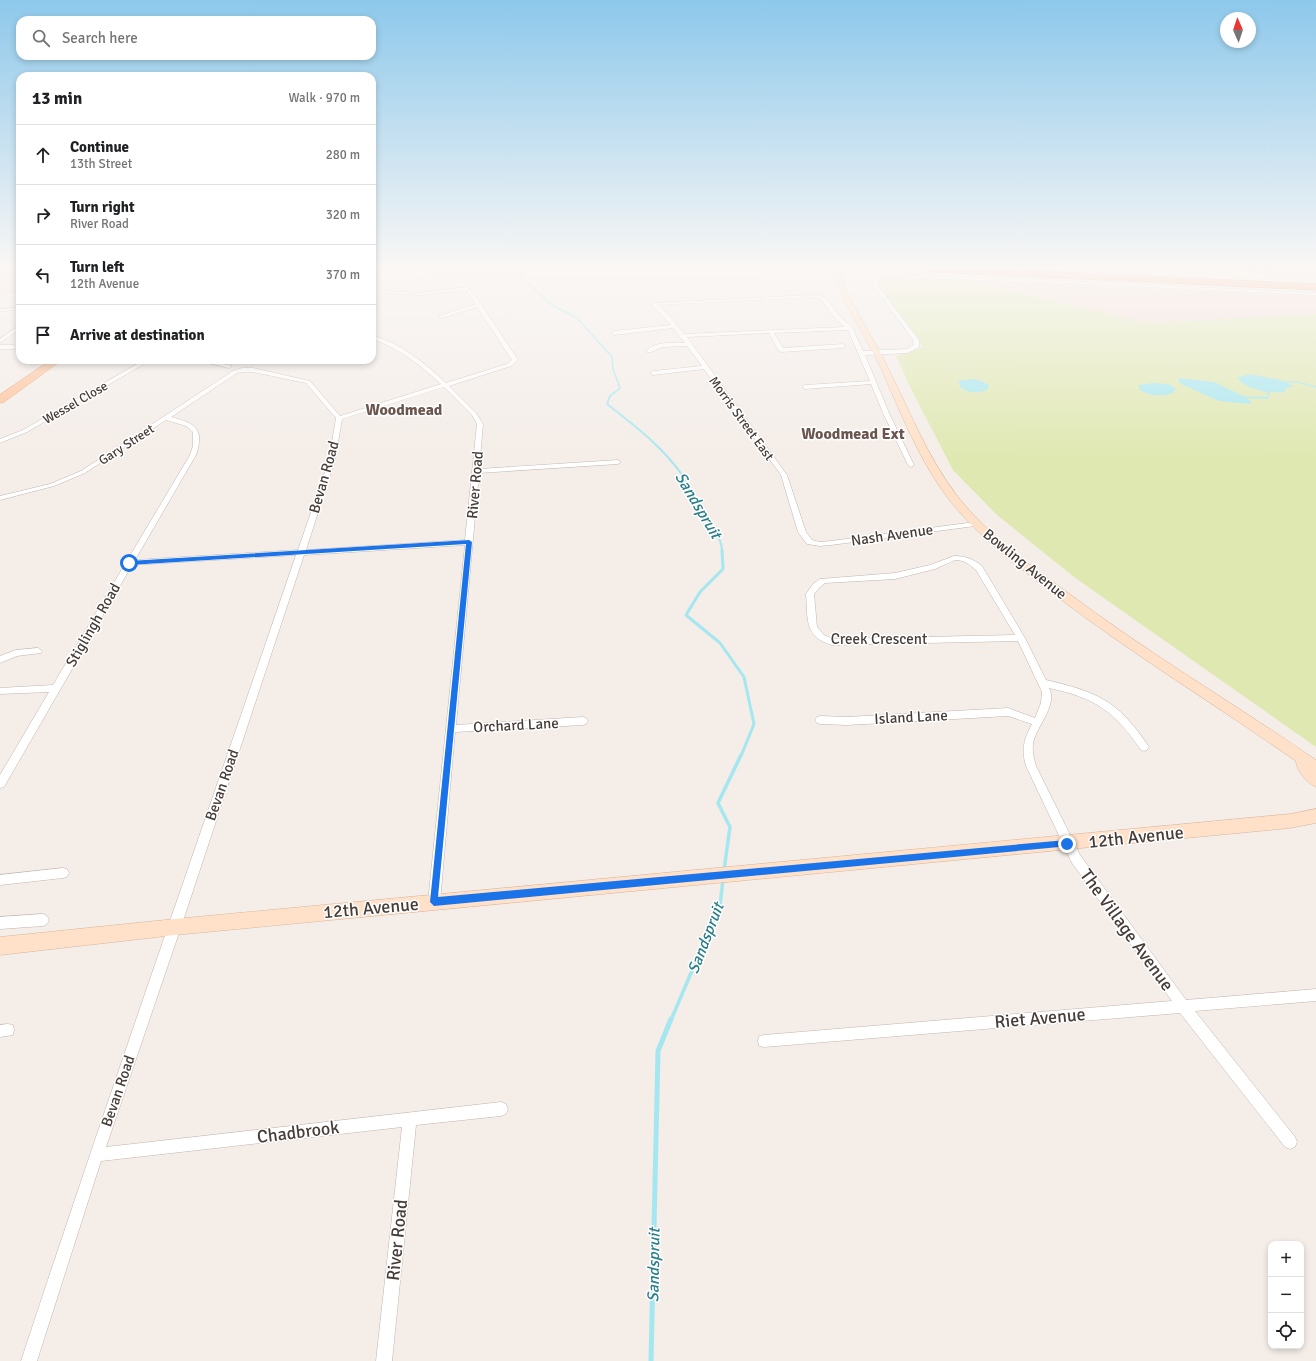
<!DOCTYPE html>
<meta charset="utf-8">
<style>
:root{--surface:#fff;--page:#f6f6f6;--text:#202124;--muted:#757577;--line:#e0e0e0}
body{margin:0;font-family:Signika,sans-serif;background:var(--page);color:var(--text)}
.controls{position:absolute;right:12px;bottom:12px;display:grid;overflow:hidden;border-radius:8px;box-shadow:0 2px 6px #0003}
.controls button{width:36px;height:36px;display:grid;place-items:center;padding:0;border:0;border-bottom:1px solid var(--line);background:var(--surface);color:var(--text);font:20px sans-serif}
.compass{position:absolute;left:1220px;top:12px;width:36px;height:36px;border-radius:50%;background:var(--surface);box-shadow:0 2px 6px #0003;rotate:357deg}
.stop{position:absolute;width:12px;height:12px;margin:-9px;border:3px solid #1a73e8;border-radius:50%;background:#fff}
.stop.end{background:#1a73e8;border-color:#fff;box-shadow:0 1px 4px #0008}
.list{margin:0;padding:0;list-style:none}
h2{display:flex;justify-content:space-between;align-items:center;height:52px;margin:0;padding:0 16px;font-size:17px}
h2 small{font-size:13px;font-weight:400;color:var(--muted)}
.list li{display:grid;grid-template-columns:26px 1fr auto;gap:12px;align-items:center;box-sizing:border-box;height:60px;padding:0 16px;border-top:1px solid var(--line)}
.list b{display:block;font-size:15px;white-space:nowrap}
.list p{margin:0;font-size:13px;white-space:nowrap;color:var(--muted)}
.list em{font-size:13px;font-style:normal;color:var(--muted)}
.icon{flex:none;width:22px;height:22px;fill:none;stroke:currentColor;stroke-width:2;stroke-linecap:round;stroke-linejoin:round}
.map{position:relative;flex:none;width:1316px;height:1361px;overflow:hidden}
.search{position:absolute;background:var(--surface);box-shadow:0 2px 6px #0003;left:16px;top:16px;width:360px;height:44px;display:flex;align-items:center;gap:10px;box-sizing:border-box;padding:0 14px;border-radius:12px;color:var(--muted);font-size:15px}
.panel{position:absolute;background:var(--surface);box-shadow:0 2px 6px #0003;left:16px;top:72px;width:360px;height:292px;border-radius:12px}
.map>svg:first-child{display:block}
</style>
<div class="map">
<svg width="1316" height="1361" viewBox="0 0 1316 1361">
<rect width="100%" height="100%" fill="#f4ede8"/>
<g fill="#f5ddd4">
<path d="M0,269H20V293L0,295Z"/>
<path d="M372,269H512L519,279L515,281Z"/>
<path d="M967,280L1316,296V314L1147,323Z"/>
</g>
<path fill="#dfe8b1" d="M883,278L967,280L1147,323L1316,314V747L1074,577L996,514L953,470L910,387L896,356L923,347L875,282Z"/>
<g fill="#a5e7f0">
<path d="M1249,374L1281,380L1293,386L1285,389V392C1271,394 1246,390 1237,378Z"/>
<path d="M1179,378L1214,382L1243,396L1252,402L1249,404L1219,401L1181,384L1178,380Z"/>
<path d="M972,379L979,380L989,385L988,389C979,394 970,393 961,388L958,381Z"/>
<path d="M1153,383L1168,384L1176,388L1173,393C1163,397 1146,396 1139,389V385Z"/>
</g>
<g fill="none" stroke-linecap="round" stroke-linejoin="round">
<g stroke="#a5e7f0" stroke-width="1.5">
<path d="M517,269L523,279L552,305L577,318L612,357L613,369L620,388L614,393"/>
<path d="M1286,382H1298L1316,387"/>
<path d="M1268,393L1269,391"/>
</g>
<g stroke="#a5e7f0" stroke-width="2">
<path d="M615,392L610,396L607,404C635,426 662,446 683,476C691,487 696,502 703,514C710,526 722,537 722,551"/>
<path d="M1244,397L1267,398L1269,392"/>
</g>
<path stroke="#a5e7f0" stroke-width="3" d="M722,550L723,569L700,592L686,615L720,643L744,677L754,724L741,756"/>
<g stroke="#a5e7f0" stroke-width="3.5">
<path d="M724,870L730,827L718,803L741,755"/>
<path d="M671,1020L720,905L723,880"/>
</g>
<path stroke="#a5e7f0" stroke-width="5" d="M651,1361L658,1051L671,1019"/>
<g stroke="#c2b5ae" stroke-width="1">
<g id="minor">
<path d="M885,275L1045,280L1316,293V295L1045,282L886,277L877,281V285L919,340V347L908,353L865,355L889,413L914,465L911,467L908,465L883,413L871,384L805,389L802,387L805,385L870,381L848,330L774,333L783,348L843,344L846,346L843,348L781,352L778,350L769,333L687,337L787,475L806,532L812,540L820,542L831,541L975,522L979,524L975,526L831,545L820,546L807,544L798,532L781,475L704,369L653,375L650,373L653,371L702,366L687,346L662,347L651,352H647V350C657,341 672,343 685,343L673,328L614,335L611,333L614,331L671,325L652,305V303H654L813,295L825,297L838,315L852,327L863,351L907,349L914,345L913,340L873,285V279ZM813,297L821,299L834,317L845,327L684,334L667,313L658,305Z"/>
<path d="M467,287L481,304L518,360L511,366L449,386L476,413L483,424L479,469L618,460L621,462L618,464L479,473L456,725L583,717L586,718L588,721L586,724L583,725L455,732L440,902L438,906L434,907L430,906L428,902L465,545L304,555L181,927L106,1147L501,1102L506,1104L508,1109L506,1114L501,1116L416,1125L392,1361H376L402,1127L101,1161L37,1361H21C110,1091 204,824 296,555L132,565L4,787L0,788V775L49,692L0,694V688L53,685L190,455L193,446V432L186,426L166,420L85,473L54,486L0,500V496L50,484L81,471L233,371L242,368H253L310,381L340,416L441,384C420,365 399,348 372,339V335C401,344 424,362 446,383L507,364L512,360L477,307L442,318L439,316L476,304L466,290L420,295L372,292V290L420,293ZM242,372H253L306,383L336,418L329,460L298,550L135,560L196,455C205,429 195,423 171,417L237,373ZM444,387L472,415L477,424L465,540L306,550L335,460L342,419Z"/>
<path d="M20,308V310L0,311V309Z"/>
<path d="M20,325V329L0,343V339Z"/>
<path d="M0,345H14L17,347L14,349H0Z"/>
<path d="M144,360H151L27,432L0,443V439L23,430Z"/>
<path d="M196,360H207L232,366L229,368Z"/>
<path d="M954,556C966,556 973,559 982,566L1025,638L1046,680C1097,692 1117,700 1147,744L1149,747L1147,750L1144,751L1141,750C1114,711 1096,698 1049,688C1058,706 1036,726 1033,744C1032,751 1034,759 1036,766L1080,855L1186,1000L1316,989V1001L1195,1011L1295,1137L1297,1142L1295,1147L1290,1149L1285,1147L1180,1013L764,1047L759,1046L758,1041L759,1036L764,1035L1172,1001L1072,863L1026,766C1021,749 1024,739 1032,724L1008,716L847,725L820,724L817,723L815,720L817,717L820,716L847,717L1008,708L1035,718L1041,703L1042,692L1018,641L832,645C804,637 808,619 806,594L813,584L820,579L895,573L930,565ZM955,560C964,560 969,564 976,570L1015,635L833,639L824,635L817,627L814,594L819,588L825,583L895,579L935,569Z"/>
<path d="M38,648L42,651L41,653L17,656L0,663V656L16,650Z"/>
<path d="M63,868L67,869L69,873L67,877L63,878L0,885V875Z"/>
<path d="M43,914L47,916L49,920L47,924L43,926L0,929V917Z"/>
<path d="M8,1024L13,1025L14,1030L13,1035L0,1037V1025Z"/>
</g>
</g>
<g stroke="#d6b49b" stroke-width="1">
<g id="secondary">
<path d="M833,269H839C849,305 871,332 886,364C909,409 927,457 958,497C987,534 1027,563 1064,590C1145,651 1233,703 1316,760V787C1308,784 1296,770 1296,761C1216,705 1132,654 1055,595C1018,567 980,538 951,502C919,461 901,413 880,366C864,333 842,305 833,269Z"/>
<path d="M1232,269L1316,271V275L1235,271Z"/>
<path d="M1316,809V823L1290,828L175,935L0,955V937L175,919L1290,814Z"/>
</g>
</g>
<g stroke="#e39967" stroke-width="1">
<path id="primary" d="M51,360H62L4,402L0,403V395Z"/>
</g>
<g stroke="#dc703a" stroke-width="1">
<path id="motorway" d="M927,269H997L1316,284V290L931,272Z"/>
</g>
<use href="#minor" fill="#fff" fill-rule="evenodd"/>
<use href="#secondary" fill="#fee1c8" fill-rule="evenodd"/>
<use href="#primary" fill="#fdc298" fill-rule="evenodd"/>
<use href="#motorway" fill="#fca16b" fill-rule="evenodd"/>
</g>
<linearGradient id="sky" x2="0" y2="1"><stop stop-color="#8dc8eb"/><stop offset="0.58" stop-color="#faf7f5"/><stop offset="1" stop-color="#faf7f5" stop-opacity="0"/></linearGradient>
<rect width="1316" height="460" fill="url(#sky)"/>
<path fill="#1a73e8" d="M469,540L472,542L438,897L1067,840L1071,844L1070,846L434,906L430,902L466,544L129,565L127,563L129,561Z"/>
<g text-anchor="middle" stroke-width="3" stroke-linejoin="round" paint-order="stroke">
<g font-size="13" fill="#473c37" stroke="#fff">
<text transform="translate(75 402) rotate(-30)" y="5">Wessel Close</text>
<text transform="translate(742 418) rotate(54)" y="5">Morris Street East</text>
<text transform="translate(126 444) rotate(-33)" y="5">Gary Street</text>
</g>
<g font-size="15" fill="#473c37" stroke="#fff">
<text transform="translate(324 477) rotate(-74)" y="5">Bevan Road</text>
<text transform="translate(475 485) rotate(-85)" y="5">River Road</text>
<text transform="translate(892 535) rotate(-8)" y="5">Nash Avenue</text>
<text transform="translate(1025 564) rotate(39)" y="5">Bowling Avenue</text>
<text transform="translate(93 625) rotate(-60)" y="5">Stiglingh Road</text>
<text x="879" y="644">Creek Crescent</text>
<text transform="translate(911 717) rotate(-3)" y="5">Island Lane</text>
<text transform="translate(516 725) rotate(-3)" y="5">Orchard Lane</text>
<text transform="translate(222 785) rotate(-71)" y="5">Bevan Road</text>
<text transform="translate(118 1091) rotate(-71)" y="5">Bevan Road</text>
</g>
<g font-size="16" font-weight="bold" fill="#6a564e" stroke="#fff">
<text x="404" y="415">Woodmead</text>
<text x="853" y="439">Woodmead Ext</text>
</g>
<g font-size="16" font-style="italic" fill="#287e8a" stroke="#fff">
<text transform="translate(699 505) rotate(59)" y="6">Sandspruit</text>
<text transform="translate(705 938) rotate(-69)" y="6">Sandspruit</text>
<text transform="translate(653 1265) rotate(-89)" y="6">Sandspruit</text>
</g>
<g font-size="18" fill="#473c37" stroke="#fff">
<text transform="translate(1136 837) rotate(-6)" y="6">12th Avenue</text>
<text transform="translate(371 908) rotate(-5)" y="6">12th Avenue</text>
<text transform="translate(1127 930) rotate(54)" y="6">The Village Avenue</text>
<text transform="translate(1040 1018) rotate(-5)" y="6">Riet Avenue</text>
<text transform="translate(298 1132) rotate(-7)" y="6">Chadbrook</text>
<text transform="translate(397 1240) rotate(-84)" y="6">River Road</text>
</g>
</g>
</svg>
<div class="controls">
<button>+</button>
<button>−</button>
<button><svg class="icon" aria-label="locate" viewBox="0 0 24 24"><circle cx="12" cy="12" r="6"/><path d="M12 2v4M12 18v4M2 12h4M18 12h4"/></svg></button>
</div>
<svg class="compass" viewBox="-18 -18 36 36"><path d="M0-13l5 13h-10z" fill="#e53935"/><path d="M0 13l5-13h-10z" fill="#757577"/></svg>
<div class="stop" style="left:129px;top:563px"></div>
<div class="stop end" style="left:1067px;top:844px"></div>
<div class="search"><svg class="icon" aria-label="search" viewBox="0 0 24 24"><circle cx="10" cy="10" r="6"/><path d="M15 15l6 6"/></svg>Search here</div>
<section class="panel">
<h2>13 min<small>Walk · 970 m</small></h2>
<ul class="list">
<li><svg class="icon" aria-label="ahead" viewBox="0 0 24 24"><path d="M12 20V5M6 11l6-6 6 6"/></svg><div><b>Continue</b><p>13th Street</p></div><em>280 m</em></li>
<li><svg class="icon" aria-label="right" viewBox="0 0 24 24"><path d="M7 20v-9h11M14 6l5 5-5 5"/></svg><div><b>Turn right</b><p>River Road</p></div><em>320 m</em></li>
<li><svg class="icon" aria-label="left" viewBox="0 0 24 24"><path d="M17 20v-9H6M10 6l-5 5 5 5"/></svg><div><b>Turn left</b><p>12th Avenue</p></div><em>370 m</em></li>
<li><svg class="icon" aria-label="arrive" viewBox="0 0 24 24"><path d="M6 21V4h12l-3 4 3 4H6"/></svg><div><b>Arrive at destination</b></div></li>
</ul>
</section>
</div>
